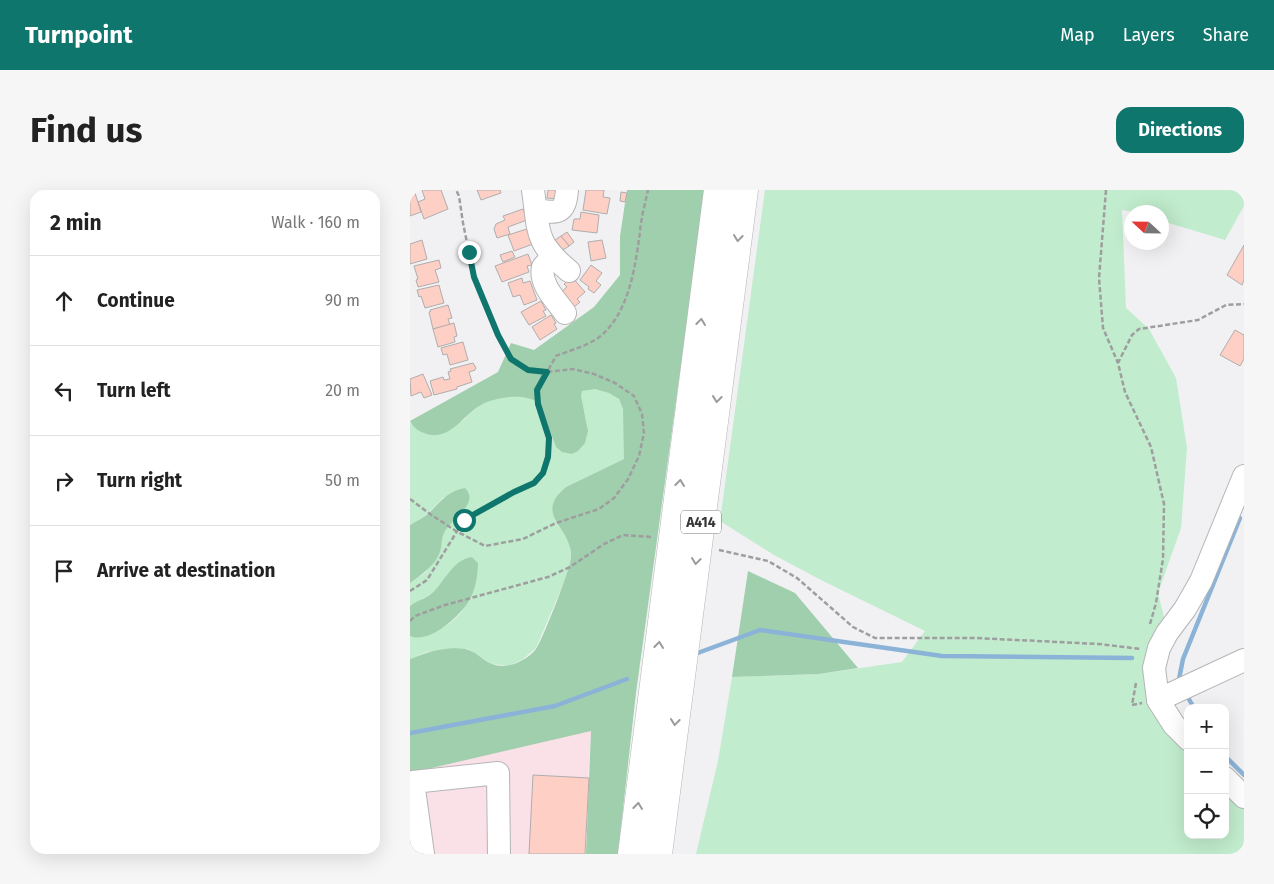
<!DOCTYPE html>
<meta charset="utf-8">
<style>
:root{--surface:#fff;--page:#f6f6f6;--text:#222;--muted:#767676;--line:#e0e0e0;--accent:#0f766e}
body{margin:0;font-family:"Fira Sans",sans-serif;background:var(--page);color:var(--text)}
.controls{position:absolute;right:15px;bottom:15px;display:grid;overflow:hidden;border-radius:10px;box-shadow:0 5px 20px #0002}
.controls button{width:45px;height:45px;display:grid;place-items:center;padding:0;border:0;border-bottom:1px solid var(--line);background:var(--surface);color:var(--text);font:25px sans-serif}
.compass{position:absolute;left:714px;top:15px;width:45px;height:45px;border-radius:50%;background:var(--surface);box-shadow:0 5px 20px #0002;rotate:292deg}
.stop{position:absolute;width:15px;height:15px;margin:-11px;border:4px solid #0f766e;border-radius:50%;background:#fff}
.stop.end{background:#0f766e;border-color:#fff;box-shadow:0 1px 5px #0008}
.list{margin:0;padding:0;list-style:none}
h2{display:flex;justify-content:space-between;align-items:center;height:65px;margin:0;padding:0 20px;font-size:21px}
h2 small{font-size:16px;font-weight:400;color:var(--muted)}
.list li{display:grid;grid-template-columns:32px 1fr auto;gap:15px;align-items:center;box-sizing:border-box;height:90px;padding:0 20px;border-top:1px solid var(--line)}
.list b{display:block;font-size:19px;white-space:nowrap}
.list em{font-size:16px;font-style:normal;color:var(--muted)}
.icon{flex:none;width:28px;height:28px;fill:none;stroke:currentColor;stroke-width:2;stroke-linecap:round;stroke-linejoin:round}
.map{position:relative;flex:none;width:834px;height:664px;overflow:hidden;border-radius:15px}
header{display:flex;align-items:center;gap:30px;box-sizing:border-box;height:70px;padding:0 25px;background:var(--accent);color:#fff}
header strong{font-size:24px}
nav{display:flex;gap:28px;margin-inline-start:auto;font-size:18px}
.intro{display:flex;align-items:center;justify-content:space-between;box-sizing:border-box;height:120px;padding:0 30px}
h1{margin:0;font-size:35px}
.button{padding:12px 22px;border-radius:15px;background:var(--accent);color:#fff;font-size:18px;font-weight:700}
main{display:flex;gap:30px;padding:0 30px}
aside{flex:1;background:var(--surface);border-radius:15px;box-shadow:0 5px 20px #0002}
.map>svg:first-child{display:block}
</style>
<header>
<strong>Turnpoint</strong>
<nav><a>Map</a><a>Layers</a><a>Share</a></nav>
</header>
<div class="intro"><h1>Find us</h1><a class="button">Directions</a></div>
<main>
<aside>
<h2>2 min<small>Walk · 160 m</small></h2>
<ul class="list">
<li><svg class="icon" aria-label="ahead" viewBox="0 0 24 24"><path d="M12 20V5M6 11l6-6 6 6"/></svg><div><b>Continue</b></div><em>90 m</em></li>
<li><svg class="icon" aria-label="left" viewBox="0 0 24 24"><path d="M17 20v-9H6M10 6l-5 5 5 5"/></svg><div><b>Turn left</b></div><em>20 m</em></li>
<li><svg class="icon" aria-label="right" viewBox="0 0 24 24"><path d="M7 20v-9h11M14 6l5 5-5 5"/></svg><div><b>Turn right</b></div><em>50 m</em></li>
<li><svg class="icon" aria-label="arrive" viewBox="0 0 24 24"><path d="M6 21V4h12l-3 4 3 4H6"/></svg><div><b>Arrive at destination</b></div></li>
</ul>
</aside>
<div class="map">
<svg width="834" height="664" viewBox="0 0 834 664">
<rect width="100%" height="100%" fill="#f1f1f3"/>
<path fill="#fae0e7" d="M181,540L173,664H0V581Z"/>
<g fill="#c1eccd">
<path d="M355,0H834V16L815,50L752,31V22H723L712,20L716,118L739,139L766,188L777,258L771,338L748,403L755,431L741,460L757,543L778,561V645H815V601L834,618V664H286L308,571L322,487L409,484L492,472L515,441L411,390L364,365L310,331Z"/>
<path d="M177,199C187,198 204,202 209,210C217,221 215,255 214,269L156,297L149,303L145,330L160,353L161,368L155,390L126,458L112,470L98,476L82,474L58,459L16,462L0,469V446L2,447C13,444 25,441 35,436C56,425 68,396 68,373L62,367L32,392L21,404L0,416V393L17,381L29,363L33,344L39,334L55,320L34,307L16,325L0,335V233L9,241L20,245C30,241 43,237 52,231C60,225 66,216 76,212C92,205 115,204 129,213L146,257L168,261C183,241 175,228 170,206L172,201Z"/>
</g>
<g fill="#a0cfad">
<path d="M217,0H295L226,503L208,664H176L181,541L0,583V469C17,462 36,456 55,459C66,461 72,470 82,474C97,480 116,471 126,459C132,451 161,378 161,367C163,338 122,325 156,297L214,269L213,219L209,209L199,203L185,199L172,201L171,206L178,241L175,253L168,261L162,264L152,262L146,257L129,213C115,204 93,206 77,212C55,220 41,254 14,243C8,241 3,237 0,231L88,182L101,153L124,160L184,117L210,85V46Z"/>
<path d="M55,298C71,314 39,330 34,343C31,349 32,356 30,362C25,376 11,385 0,393V335C6,331 13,328 18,324C30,312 38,301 55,298Z"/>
<path d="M62,367L68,373C68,386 65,403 57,414C47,428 19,454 0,446V416C6,411 15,409 21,404C35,392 42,370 62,367Z"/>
<path d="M338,381L385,403L448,478L409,484L322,487Z"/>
</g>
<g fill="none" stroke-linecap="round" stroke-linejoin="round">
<g stroke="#8bb3d8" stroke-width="4.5">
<path d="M285,464L350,440L532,466L722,468"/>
<path d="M770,492L769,489L773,469L830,328"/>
<path d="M776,504L784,518"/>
<path d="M0,543L145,516L217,489"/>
<path d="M815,566L834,585"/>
</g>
</g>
<g fill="#fecfc4" stroke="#b0adad">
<path d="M12,0H31L38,19L14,29L8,12L15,9Z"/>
<path d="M67,0H90L91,3L71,10Z"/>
<path d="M138,0H149L148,9L137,8Z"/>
<path d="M176,0H194L193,7L200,8L197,24L173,20Z"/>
<path d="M211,2L217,3L215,12L210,11Z"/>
<path d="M5,3L11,22L0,26V5Z"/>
<path d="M113,19L117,30L98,37L100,44L87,48L84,39L86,34L95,30L93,26Z"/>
<path d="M171,22L189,25L187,43L162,40L164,29H170Z"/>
<path d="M120,38L123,54L104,61L98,45Z"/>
<path d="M157,42L164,52L159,56L151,46Z"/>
<path d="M151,46L159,56L153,60L145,50Z"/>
<path d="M12,50L17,69L0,74V54Z"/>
<path d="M192,50L196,68L181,71L178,52Z"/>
<path d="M834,55V90L832,95L817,85Z"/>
<path d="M102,61L105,67L93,72L90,65Z"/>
<path d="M118,64L122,75L117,76L119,82L92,92L85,76Z"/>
<path d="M29,70L31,78L25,80L29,92L8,97L6,90L8,89L4,76Z"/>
<path d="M181,75L192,83L186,91L191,95L184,103L178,99L179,97L170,90Z"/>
<path d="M162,87L175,102L167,109L170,112L164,117L151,102L157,97L154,94Z"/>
<path d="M112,88L113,93L120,91L127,110L114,115L110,105L103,107L98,93Z"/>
<path d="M29,95L34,113L15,118L11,106L9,107L7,100Z"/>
<path d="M131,111L136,120L133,121L136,126L119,135L111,122Z"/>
<path d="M38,115L42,128L38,129L40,135L23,139L19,122L21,121L20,120Z"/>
<path d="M141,125L146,133L144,134L147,139L130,150L122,137Z"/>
<path d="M44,133L47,146L44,147L45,152L28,157L23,139Z"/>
<path d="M825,140L834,145V169L830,176L810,165Z"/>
<path d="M53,152L58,170L40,175L37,164L33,165L31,158Z"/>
<path d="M63,173L66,178L65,180L59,182L62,192L47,197V199L24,205L20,191L33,187L34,190L40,189L38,182L41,181L40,179Z"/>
<path d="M13,184L22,205L14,208L11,202L1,206L0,189Z"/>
<path d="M123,585L179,588L175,664H119Z"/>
</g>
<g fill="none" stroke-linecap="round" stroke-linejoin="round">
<g stroke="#b5b5b7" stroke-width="24">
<g id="minor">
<path d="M123,0C129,41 124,52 159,81"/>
<path d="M126,20C147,23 155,25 157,0"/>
<path d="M142,67L133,77C129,94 146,110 155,123"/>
<path d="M748,510L834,470"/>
<path d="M778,549L764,535L748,510L744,478L749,458L757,443L775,419L791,391L834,286"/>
<path d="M815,588L834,607"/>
<path d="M13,664L3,592L88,583L89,664"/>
</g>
</g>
<g stroke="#b5b5b7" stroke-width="29">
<g id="highway">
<path d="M222,664L308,0"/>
<path d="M248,664L334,0"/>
</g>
</g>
<g stroke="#9e9e9f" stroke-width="2.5" stroke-dasharray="5 2.5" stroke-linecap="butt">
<path d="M696,0L689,88L693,138L708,173"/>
<path d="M0,309L20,324L46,341L75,356L113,349L146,333L189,319L204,308L218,289L229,266L234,243L232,224L224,206L205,193L184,184L163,179L137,182L118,180L101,169L88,145L64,87L53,33L49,6L46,0"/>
<path d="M309,360L358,371L387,388L443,437L465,448H566L689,454L731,459"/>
<path d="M0,401L17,390L54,330L104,301L124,293L133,283L138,267L139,248L128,214L127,200L146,166C161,160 180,155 192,145C220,119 225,77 230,42C231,28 235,14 238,0"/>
<path d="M0,431L5,426L35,415L138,387L160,377L194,354L213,345L242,347"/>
<path d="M740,434L746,413L753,369L754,314L741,257L715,202L708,173L722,145L729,139L788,130L816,115L834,114"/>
<path d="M726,493L722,515L732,513"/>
</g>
<use href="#minor" stroke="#fff" stroke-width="22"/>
<use href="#highway" stroke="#fff" stroke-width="28"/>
</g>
<defs><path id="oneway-chevron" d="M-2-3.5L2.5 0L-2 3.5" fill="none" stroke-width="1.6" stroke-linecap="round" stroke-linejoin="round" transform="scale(1.25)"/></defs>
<g stroke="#9a9a9a">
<use href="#oneway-chevron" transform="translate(328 48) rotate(97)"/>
<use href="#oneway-chevron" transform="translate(291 132) rotate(-83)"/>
<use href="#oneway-chevron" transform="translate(307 209) rotate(97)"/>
<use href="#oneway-chevron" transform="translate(270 293) rotate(-83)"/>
<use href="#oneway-chevron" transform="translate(286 371) rotate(97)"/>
<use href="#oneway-chevron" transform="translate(249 455) rotate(-83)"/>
<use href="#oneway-chevron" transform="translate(265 532) rotate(97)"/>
<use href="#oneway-chevron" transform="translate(228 616) rotate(-83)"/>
</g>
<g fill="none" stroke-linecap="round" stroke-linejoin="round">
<path stroke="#0f766e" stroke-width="6" d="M54,330L104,302L124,293L133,283L138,267L139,248L128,214L127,200L137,182L118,180L101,169L88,145L64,87L59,62"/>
</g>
<g text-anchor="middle" stroke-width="4" stroke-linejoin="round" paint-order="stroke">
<rect fill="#fff" stroke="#727272" stroke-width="1" x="271" y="320.5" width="40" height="23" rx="4"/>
<g font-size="14" font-weight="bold" fill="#363636">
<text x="291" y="337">A414</text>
</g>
</g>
</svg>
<div class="controls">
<button>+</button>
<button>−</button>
<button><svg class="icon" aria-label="locate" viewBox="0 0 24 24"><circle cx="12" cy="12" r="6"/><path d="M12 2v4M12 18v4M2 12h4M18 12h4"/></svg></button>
</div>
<svg class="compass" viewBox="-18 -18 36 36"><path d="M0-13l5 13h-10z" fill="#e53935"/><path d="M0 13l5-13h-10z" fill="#767676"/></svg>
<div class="stop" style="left:54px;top:330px"></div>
<div class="stop end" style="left:59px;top:62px"></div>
</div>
</main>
